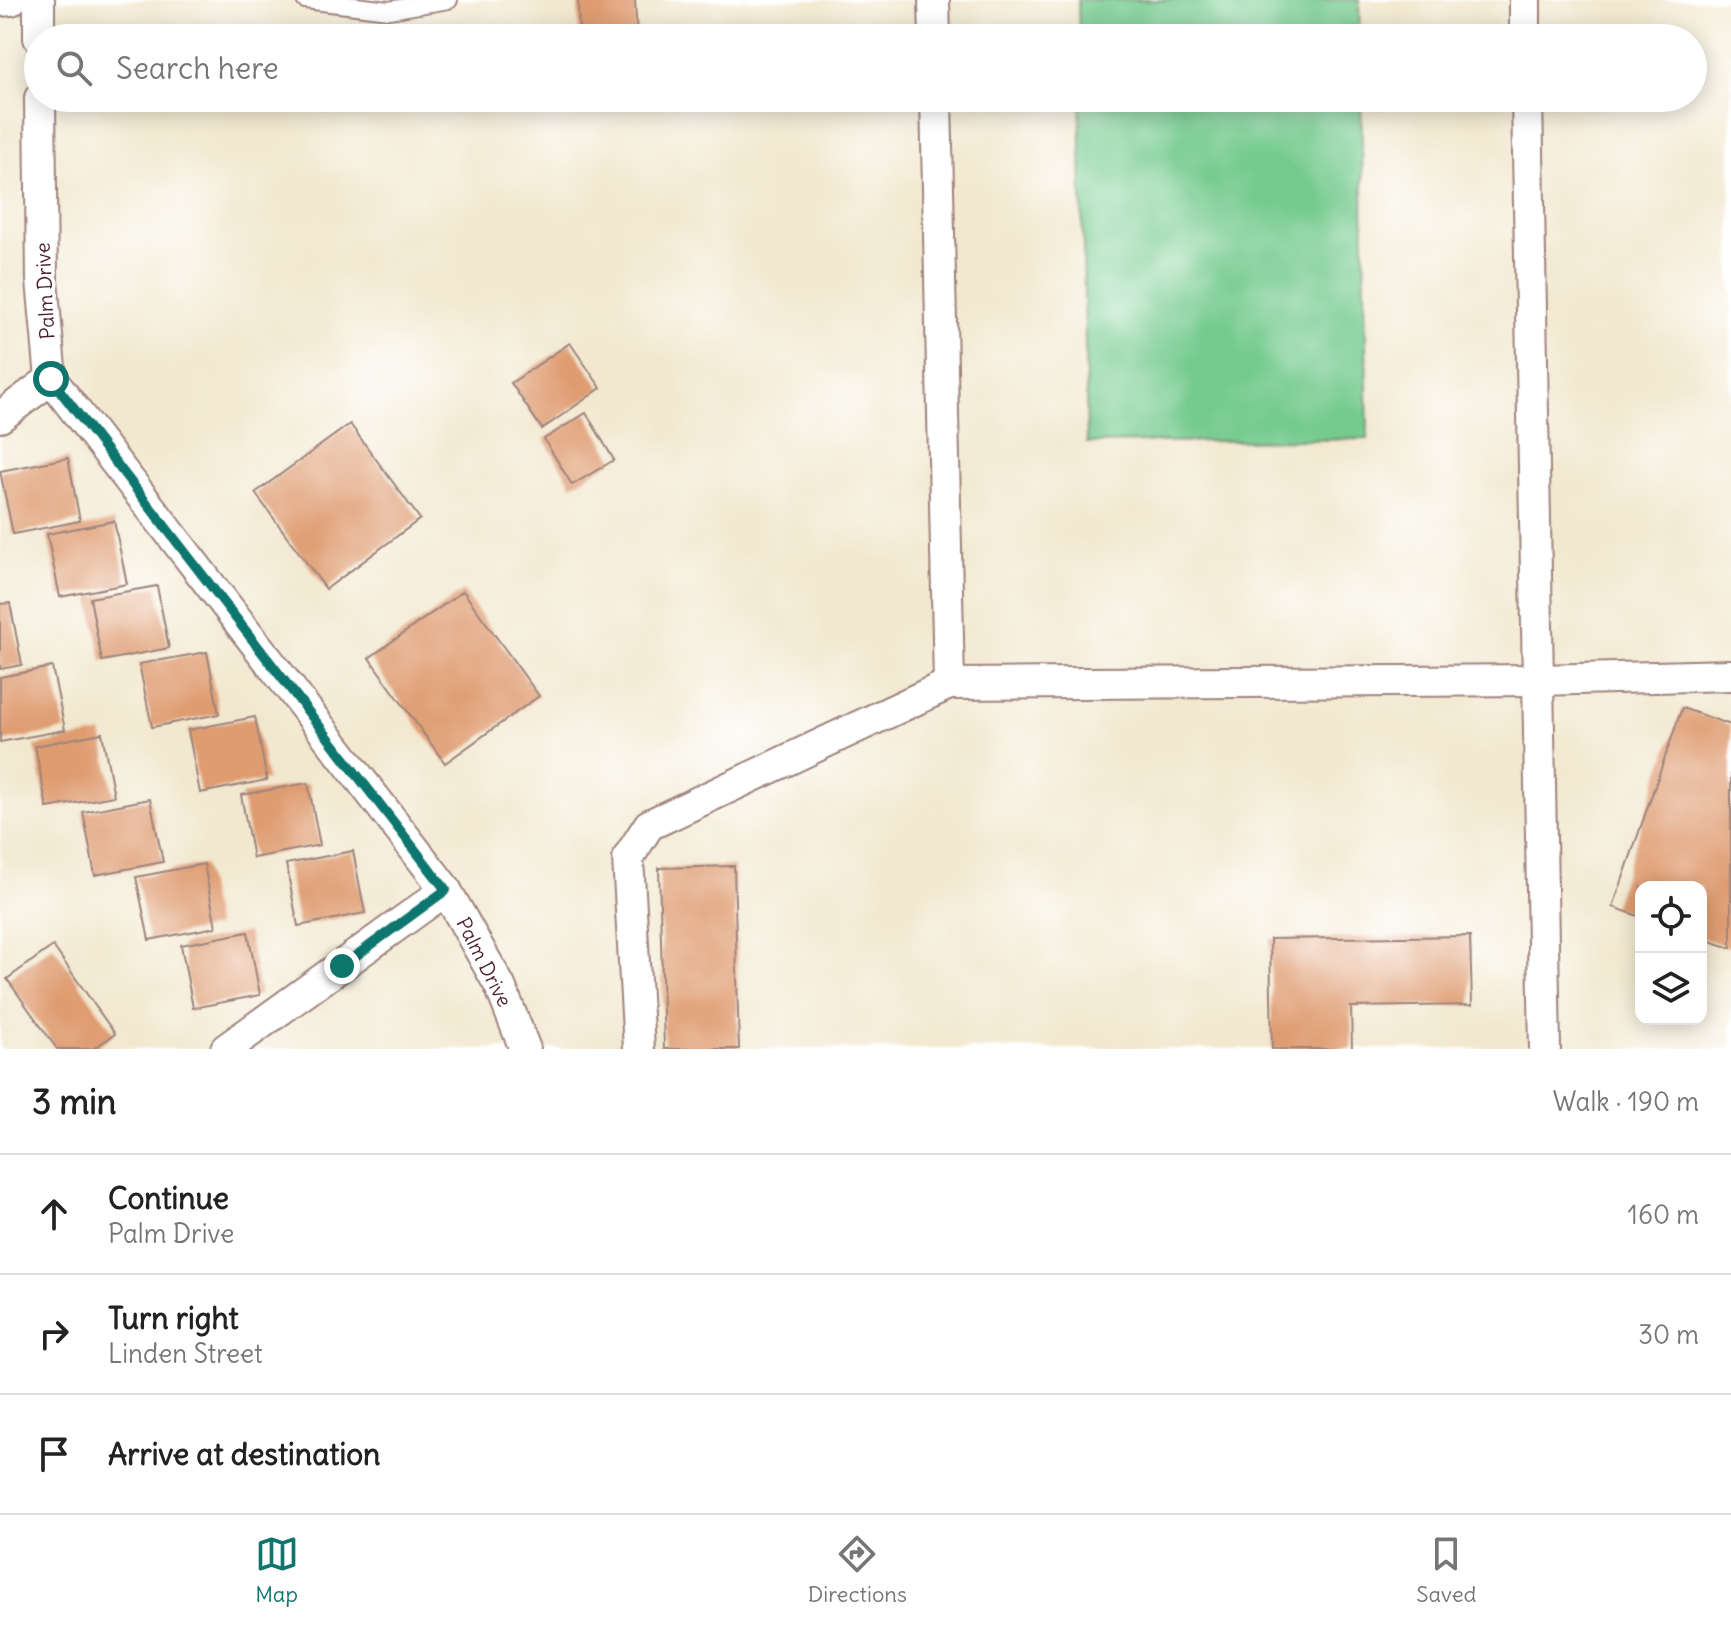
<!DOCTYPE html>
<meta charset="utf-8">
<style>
:root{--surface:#fff;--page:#f6f6f6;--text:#222;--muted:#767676;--line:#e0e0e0;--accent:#0f766e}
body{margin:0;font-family:Delius,sans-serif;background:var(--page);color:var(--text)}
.controls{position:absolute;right:24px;bottom:24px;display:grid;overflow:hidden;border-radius:16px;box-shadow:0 4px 20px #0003}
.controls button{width:72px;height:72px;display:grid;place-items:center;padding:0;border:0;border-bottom:2px solid var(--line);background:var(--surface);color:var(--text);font:40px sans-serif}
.stop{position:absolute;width:24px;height:24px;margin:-18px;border:6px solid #0f766e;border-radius:50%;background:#fff}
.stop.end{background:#0f766e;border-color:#fff;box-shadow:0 2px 8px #0008}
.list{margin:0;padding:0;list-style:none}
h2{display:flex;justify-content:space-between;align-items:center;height:104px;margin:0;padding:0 32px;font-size:34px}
h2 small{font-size:26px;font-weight:400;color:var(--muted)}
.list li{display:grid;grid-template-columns:52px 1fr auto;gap:24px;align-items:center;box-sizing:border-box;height:120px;padding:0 32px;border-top:2px solid var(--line)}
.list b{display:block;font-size:30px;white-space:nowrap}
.list p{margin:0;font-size:26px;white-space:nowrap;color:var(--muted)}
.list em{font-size:26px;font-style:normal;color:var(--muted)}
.icon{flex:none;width:44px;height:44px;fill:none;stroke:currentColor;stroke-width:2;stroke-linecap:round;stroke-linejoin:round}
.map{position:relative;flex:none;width:1731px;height:1049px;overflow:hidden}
.search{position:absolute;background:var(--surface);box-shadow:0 4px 20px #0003;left:24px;right:24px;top:24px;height:88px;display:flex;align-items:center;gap:20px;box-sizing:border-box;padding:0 28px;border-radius:44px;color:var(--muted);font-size:30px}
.sheet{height:464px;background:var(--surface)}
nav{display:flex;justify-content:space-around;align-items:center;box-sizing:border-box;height:112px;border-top:2px solid var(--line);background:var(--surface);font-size:22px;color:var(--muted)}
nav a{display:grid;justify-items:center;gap:4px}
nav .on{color:var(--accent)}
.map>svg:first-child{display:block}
</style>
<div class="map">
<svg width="1731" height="1049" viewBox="0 0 1731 1049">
<rect width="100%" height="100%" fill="#fff"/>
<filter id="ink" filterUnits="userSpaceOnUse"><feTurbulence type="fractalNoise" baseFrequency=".0125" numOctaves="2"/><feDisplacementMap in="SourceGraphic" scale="16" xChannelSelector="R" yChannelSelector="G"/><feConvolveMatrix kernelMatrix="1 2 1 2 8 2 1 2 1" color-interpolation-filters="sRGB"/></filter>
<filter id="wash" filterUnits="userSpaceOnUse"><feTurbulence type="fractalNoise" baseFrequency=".006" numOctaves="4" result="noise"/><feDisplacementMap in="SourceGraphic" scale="32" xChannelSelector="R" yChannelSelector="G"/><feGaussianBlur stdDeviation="1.8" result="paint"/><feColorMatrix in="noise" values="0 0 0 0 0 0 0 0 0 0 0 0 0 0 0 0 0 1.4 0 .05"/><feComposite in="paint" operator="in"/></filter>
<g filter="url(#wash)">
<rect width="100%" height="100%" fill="#f2e8cf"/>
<g fill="#74ca8e" stroke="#5f745c" stroke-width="2">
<path d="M1078,0H1359L1360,38H1079Z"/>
<path d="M1080,98H1361L1368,439L1087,443Z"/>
</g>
<g id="blocks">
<g fill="#df9c71">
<path d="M578,0H635L637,38H579Z"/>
<path d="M570,343L601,388L542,429L511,383Z"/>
<path d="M586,413L614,460L572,485L544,439Z"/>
<path d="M350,424L420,519L326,589L255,493Z"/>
<path d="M68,458L80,521L13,534L0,471Z"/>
<path d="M114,521L127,584L60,597L47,534Z"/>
<path d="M157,586L169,648L102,661L90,598Z"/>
<path d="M463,591L539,696L445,763L369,658Z"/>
<path d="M10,603L22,665L0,669V604Z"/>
<path d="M207,652L219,714L152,727L139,664Z"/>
<path d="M52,667L65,730L0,742V677Z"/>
<path d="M1682,708L1731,725V948L1701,938V887H1641V917L1613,907Z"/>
<path d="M255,717L267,780L200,793L188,730Z"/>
<path d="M102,733L114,796L47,808L35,746Z"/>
<path d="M308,783L320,845L253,858L241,795Z"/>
<path d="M150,799L163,862L95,875L83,812Z"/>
<path d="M353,851L365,913L298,926L286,864Z"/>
<path d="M204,864L216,927L149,940L136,877Z"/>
<path d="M734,866L739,1049H664L659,868Z"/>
<path d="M248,932L260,995L193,1008L181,945Z"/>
<path d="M1470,936L1472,1005L1351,1007L1352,1049H1272L1270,939Z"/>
<path d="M53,946L115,1034L93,1049H57L7,979Z"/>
</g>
</g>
</g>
<g filter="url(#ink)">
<use href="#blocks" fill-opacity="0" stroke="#9e847d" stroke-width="2"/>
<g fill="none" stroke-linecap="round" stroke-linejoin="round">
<g stroke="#9e847d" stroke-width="20">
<path id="lane" d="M305,0L389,10L449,0"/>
</g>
<g stroke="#9e847d" stroke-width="34">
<g id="street">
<path d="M39,0V38"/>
<path d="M934,0L935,38"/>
<path d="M1525,0V38"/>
<path d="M0,1L11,0"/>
<path d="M40,98L42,280L51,379L446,890L500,986L525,1049"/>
<path d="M936,98L949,684"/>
<path d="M1527,98L1545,1049"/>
<path d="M0,417L51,379"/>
<path d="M226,1049L446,890"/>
<path d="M639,1049L628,858L649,825L949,684L1539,680L1731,675"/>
</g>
</g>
<use href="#lane" stroke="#fff" stroke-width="16"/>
<use href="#street" stroke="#fff" stroke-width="30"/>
</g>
</g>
<g fill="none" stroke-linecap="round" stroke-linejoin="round" filter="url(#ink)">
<path stroke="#0f766e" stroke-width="10" d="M51,379L446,890L342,966"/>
</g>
<g text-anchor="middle" stroke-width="7" stroke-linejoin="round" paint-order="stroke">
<g font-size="20" fill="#4a1f2b" stroke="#fff">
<text transform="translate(45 291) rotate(-93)" y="7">Palm Drive</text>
<text transform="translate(484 962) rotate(63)" y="7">Palm Drive</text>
</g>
</g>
</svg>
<div class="controls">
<button><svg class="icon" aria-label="locate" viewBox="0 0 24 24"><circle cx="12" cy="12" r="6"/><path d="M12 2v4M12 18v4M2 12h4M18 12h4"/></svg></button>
<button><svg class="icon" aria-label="layers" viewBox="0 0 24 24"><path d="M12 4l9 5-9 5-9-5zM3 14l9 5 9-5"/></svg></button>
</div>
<div class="stop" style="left:51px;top:379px"></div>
<div class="stop end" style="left:342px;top:966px"></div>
<div class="search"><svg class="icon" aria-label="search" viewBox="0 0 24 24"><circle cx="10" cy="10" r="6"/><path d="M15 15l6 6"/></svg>Search here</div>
</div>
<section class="sheet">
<h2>3 min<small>Walk · 190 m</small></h2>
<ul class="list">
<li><svg class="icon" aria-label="ahead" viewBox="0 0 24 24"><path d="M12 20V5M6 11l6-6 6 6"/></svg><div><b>Continue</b><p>Palm Drive</p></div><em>160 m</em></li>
<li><svg class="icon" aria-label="right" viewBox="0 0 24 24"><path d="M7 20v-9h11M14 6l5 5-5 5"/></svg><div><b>Turn right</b><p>Linden Street</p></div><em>30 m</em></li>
<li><svg class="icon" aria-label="arrive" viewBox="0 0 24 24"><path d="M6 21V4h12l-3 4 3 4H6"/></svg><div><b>Arrive at destination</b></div></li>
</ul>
</section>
<nav>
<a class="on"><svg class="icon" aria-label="map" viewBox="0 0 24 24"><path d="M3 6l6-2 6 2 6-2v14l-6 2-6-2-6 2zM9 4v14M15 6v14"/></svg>Map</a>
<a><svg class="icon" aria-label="directions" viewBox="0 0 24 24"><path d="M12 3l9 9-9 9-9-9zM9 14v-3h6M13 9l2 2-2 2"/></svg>Directions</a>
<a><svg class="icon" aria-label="saved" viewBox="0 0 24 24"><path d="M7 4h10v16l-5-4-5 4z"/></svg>Saved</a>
</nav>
